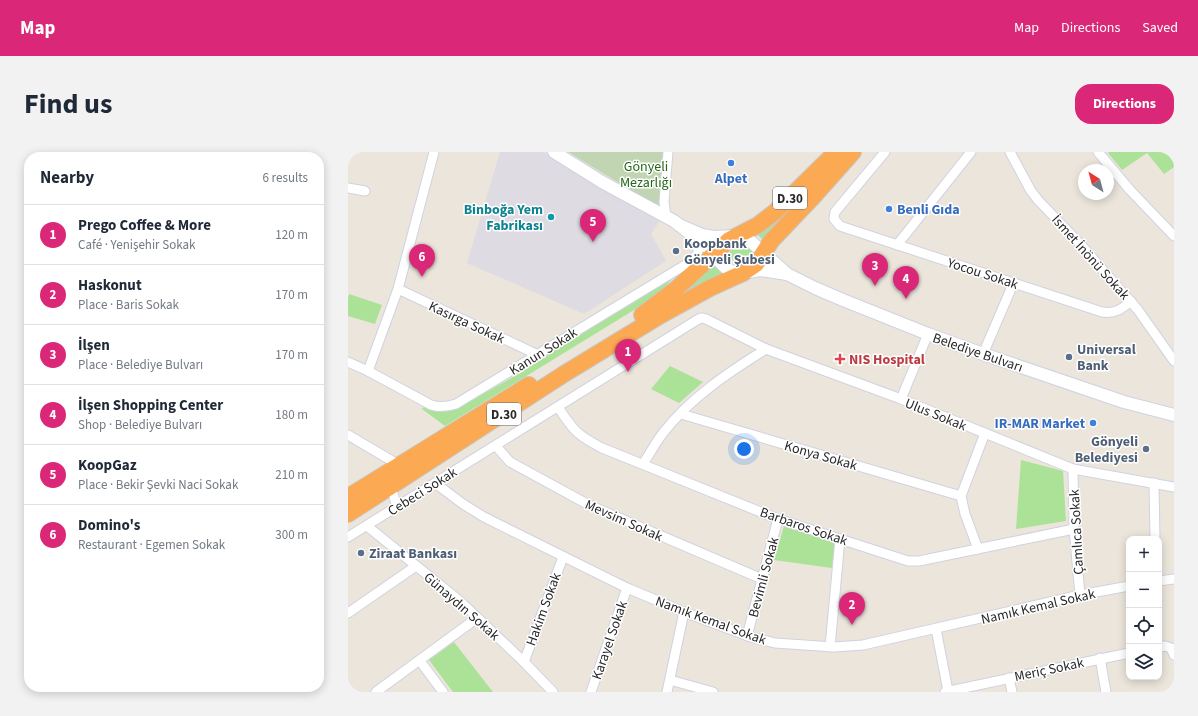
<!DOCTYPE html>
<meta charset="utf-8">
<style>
:root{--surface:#fff;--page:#f2f2f3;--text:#1f2937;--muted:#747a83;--line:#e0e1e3;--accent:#db2777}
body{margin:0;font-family:"Source Sans 3",sans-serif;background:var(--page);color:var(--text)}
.controls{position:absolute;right:12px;bottom:12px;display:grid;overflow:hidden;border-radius:8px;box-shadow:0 2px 10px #0003}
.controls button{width:36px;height:36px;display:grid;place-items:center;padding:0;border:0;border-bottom:1px solid var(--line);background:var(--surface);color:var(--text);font:20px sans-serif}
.compass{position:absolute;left:730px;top:12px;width:36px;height:36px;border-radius:50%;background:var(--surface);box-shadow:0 2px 10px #0003;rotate:324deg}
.you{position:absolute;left:396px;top:297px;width:14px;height:14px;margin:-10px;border:3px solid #fff;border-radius:50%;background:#1a73e8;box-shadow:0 0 0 6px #1a73e833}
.badge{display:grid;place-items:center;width:26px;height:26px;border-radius:50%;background:var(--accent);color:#fff;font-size:13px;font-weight:700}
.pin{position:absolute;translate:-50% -33px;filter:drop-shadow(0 1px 2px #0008)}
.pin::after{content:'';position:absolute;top:21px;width:14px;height:12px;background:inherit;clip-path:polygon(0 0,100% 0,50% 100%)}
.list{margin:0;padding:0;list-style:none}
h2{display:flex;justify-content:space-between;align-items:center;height:52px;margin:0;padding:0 16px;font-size:17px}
h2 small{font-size:13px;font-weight:400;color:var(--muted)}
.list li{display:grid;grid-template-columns:26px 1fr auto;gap:12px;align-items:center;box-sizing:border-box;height:60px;padding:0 16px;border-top:1px solid var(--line)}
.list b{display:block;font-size:15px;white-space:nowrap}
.list p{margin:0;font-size:13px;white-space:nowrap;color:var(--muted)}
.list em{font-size:13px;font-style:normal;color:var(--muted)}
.icon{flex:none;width:22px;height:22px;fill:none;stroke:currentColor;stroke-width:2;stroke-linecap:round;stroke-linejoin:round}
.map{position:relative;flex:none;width:826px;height:540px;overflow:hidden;border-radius:16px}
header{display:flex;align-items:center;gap:24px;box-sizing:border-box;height:56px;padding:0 20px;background:var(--accent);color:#fff}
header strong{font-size:19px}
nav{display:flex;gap:22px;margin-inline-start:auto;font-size:14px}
.intro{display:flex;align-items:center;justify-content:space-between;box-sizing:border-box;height:96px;padding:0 24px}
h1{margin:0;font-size:28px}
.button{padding:10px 18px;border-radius:16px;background:var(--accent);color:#fff;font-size:14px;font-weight:700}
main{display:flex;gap:24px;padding:0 24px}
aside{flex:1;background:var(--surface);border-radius:16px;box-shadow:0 2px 10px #0003}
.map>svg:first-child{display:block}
</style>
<header>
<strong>Map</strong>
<nav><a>Map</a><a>Directions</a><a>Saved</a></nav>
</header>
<div class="intro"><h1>Find us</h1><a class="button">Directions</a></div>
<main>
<aside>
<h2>Nearby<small>6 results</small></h2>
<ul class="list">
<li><span class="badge">1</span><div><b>Prego Coffee &amp; More</b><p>Café · Yenişehir Sokak</p></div><em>120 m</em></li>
<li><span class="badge">2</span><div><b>Haskonut</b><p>Place · Baris Sokak</p></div><em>170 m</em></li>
<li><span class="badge">3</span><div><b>İlşen</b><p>Place · Belediye Bulvarı</p></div><em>170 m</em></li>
<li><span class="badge">4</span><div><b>İlşen Shopping Center</b><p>Shop · Belediye Bulvarı</p></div><em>180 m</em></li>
<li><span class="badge">5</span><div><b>KoopGaz</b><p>Place · Bekir Şevki Naci Sokak</p></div><em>210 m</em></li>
<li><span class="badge">6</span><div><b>Domino's</b><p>Restaurant · Egemen Sokak</p></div><em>300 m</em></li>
</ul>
</aside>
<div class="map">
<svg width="826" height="540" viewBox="0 0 826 540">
<rect width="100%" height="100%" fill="#ebe5db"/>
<path fill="#dedbe3" d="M152,0H196L312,68L303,82L318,109L236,162L119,111Z"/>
<g fill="#abe297">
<path d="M761,0H826V15L816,22L799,1L774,18L760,1Z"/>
<path d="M459,40L417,90L411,84L406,82L439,58Z"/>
<path d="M394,89L405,99L404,106L395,112C384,112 379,103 384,93Z"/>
<path d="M368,108L381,121L257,191L255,188L295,164Z"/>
<path d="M325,122H329L313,139L286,158L97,274L74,257L78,253C91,260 95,261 108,257L174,220Z"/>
<path d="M1,142L34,153L27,172L0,164V146Z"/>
<path d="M322,214L355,230L331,251L303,237Z"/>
<path d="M673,308L715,319L718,369L668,377Z"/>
<path d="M436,374L487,390L484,416L426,408Z"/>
<path d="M106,490L145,540H105L81,508Z"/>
</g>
<path fill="#c1d5b2" d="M220,0H321L317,59Z"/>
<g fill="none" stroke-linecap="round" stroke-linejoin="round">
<g stroke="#d0d2e2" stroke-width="11">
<g id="street">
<path d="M537,0L487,60L486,67L492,74L754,160C767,162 774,157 783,149"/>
<path d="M662,0L683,39L690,48L734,94L790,158L826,209"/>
<path d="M750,0L782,38L826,84"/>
<path d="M0,36L17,39"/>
<path d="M318,65L316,50L320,0"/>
<path d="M549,93L623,0"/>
<path d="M50,137L188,202"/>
<path d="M635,202L666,130"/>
<path d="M0,210L20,219L83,253C92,256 99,255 108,252L342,110L350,101V95L347,86"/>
<path d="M20,219L50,137L86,0"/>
<path d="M553,247L580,182"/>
<path d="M210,255C225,278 229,283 254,296L430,367L560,409H571L726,377"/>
<path d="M333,262L613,344"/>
<path d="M0,283L51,313"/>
<path d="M148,294L162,310L241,353L414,427"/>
<path d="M295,312C302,301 308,290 315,281C342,246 381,220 418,197"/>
<path d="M725,317L726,377L732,443"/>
<path d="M87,331L115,352L136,365L279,436L336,460L403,485L427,491L486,495L515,493L732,443L781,434"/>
<path d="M806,331L807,387"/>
<path d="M43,335L49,355"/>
<path d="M19,374L113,450L176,510L205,540"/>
<path d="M0,385L349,168L353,166L358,167L418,197L553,247L725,317L826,335"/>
<path d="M630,397L617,362L613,344L637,281"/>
<path d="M811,429L826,427"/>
<path d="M0,461L68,414"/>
<path d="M588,477L600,539"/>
<path d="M399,484L430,367"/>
<path d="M482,495L492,387"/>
<path d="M811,495L817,494L823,496L826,503"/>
<path d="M752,506L758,540"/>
<path d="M72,509L95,540"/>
<path d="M176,510L215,405"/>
<path d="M661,526L664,540"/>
<path d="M322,528L365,540"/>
<path d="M28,540L129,466"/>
<path d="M243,540L279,436"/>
<path d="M319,540L336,460"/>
<path d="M597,540L781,501"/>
</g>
</g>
<g stroke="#d0d2e2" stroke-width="14">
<g id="secondary">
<path d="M206,0L254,30L326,69L367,101L371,109L378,116L385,120L395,121L412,118L439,122"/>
<path d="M331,73L354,83L366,85L389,84L399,86L439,122L467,136L495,148L580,182L635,202L776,250L826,263"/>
</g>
</g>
<g stroke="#c7c7c7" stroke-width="18">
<g id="highway">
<path d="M294,163L327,138L381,88L410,73L427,60L488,0"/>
<path d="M0,345L181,233"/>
<path d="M0,362L216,222L313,163L362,136L395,121L408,112L424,88L465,45L505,0"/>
</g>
</g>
<use href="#street" stroke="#fff" stroke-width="9"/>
<use href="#secondary" stroke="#fff" stroke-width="12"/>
<use href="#highway" stroke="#fca954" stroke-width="16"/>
</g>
<g fill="#3f7fe0" stroke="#fff" stroke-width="1.5">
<circle cx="383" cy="11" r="4"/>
<circle cx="541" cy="57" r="4"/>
<circle cx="745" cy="271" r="4"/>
</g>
<circle fill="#0f9aa8" stroke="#fff" stroke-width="1.5" cx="203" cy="65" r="4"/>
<g fill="#5c6f8a" stroke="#fff" stroke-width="1.5">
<circle cx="328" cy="99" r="4"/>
<circle cx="721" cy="205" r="4"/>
<circle cx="798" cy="297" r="4"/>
<circle cx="13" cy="401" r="4"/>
</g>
<path fill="#e0444e" stroke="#fff" stroke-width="1.5" d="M490 201h4v4h4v4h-4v4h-4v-4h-4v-4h4z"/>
<g text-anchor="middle" stroke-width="3" stroke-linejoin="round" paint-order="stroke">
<g fill="#fff" stroke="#696969" stroke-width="1">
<rect x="425" y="35" width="34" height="22" rx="3"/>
<rect x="139" y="251" width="34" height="22" rx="3"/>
</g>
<g font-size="13" font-weight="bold" fill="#292929">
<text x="442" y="51">D.30</text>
<text x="156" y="267">D.30</text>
</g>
<g font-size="14" fill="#24651a" stroke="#fff">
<text x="298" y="19">Gönyeli<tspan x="298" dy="16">Mezarlığı</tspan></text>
</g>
<g font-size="14" font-weight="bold" fill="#366cbe" stroke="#fff">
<text x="383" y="31">Alpet</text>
<text x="549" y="62" text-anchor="start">Benli Gıda</text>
<text x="737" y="276" text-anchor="end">IR-MAR Market</text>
</g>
<g font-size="14" font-weight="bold" fill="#0d838f" stroke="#fff" text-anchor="end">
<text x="195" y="62">Binboğa Yem<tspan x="195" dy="16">Fabrikası</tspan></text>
</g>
<g font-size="14" font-weight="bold" fill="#4e5e75" stroke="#fff" text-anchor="start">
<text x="336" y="96">Koopbank<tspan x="336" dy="16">Gönyeli Şubesi</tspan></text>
<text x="729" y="202">Universal<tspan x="729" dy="16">Bank</tspan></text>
<text x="790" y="294" text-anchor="end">Gönyeli<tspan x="790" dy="16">Belediyesi</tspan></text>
<text x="21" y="406">Ziraat Bankası</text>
</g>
<g font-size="14" fill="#292929" stroke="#fff">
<text transform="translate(743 105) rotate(48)" y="5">İsmet İnönü Sokak</text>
<text transform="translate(635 121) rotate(18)" y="5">Yocou Sokak</text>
<text transform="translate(119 170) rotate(25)" y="5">Kasırga Sokak</text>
<text transform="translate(195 199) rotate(-32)" y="5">Kanun Sokak</text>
<text transform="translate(630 200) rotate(19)" y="5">Belediye Bulvarı</text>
<text transform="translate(588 262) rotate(22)" y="5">Ulus Sokak</text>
<text transform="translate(473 303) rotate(16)" y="5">Konya Sokak</text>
<text transform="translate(74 339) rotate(-32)" y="5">Cebeci Sokak</text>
<text transform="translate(276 368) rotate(24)" y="5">Mevsim Sokak</text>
<text transform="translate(456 374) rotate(19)" y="5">Barbaros Sokak</text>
<text transform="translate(728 380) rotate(-93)" y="5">Çamlıca Sokak</text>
<text transform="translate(415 425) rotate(-75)" y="5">Bevimli Sokak</text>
<text transform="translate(114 454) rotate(41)" y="5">Günaydın Sokak</text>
<text transform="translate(690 454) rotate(-13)" y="5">Namık Kemal Sokak</text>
<text transform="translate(195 457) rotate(-70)" y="5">Hakim Sokak</text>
<text transform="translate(363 468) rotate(20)" y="5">Namık Kemal Sokak</text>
<text transform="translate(261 488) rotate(-71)" y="5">Karayel Sokak</text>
<text transform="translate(701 517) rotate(-12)" y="5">Meriç Sokak</text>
</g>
<g font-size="14" font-weight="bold" fill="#be3a42" stroke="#fff" text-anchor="start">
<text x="501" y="212">NIS Hospital</text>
</g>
</g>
</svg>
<div class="controls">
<button>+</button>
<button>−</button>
<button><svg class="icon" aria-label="locate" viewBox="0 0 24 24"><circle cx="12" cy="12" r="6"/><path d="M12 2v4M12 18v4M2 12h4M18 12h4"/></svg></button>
<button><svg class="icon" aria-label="layers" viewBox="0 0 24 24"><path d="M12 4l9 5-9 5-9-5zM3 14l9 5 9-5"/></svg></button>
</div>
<svg class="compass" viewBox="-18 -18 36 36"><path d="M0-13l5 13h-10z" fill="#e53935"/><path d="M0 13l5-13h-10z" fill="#747a83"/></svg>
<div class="you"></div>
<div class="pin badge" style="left:280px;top:220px">1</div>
<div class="pin badge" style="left:504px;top:473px">2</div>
<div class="pin badge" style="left:527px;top:134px">3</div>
<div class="pin badge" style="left:558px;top:147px">4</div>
<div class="pin badge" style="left:245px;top:90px">5</div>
<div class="pin badge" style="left:74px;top:125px">6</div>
</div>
</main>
